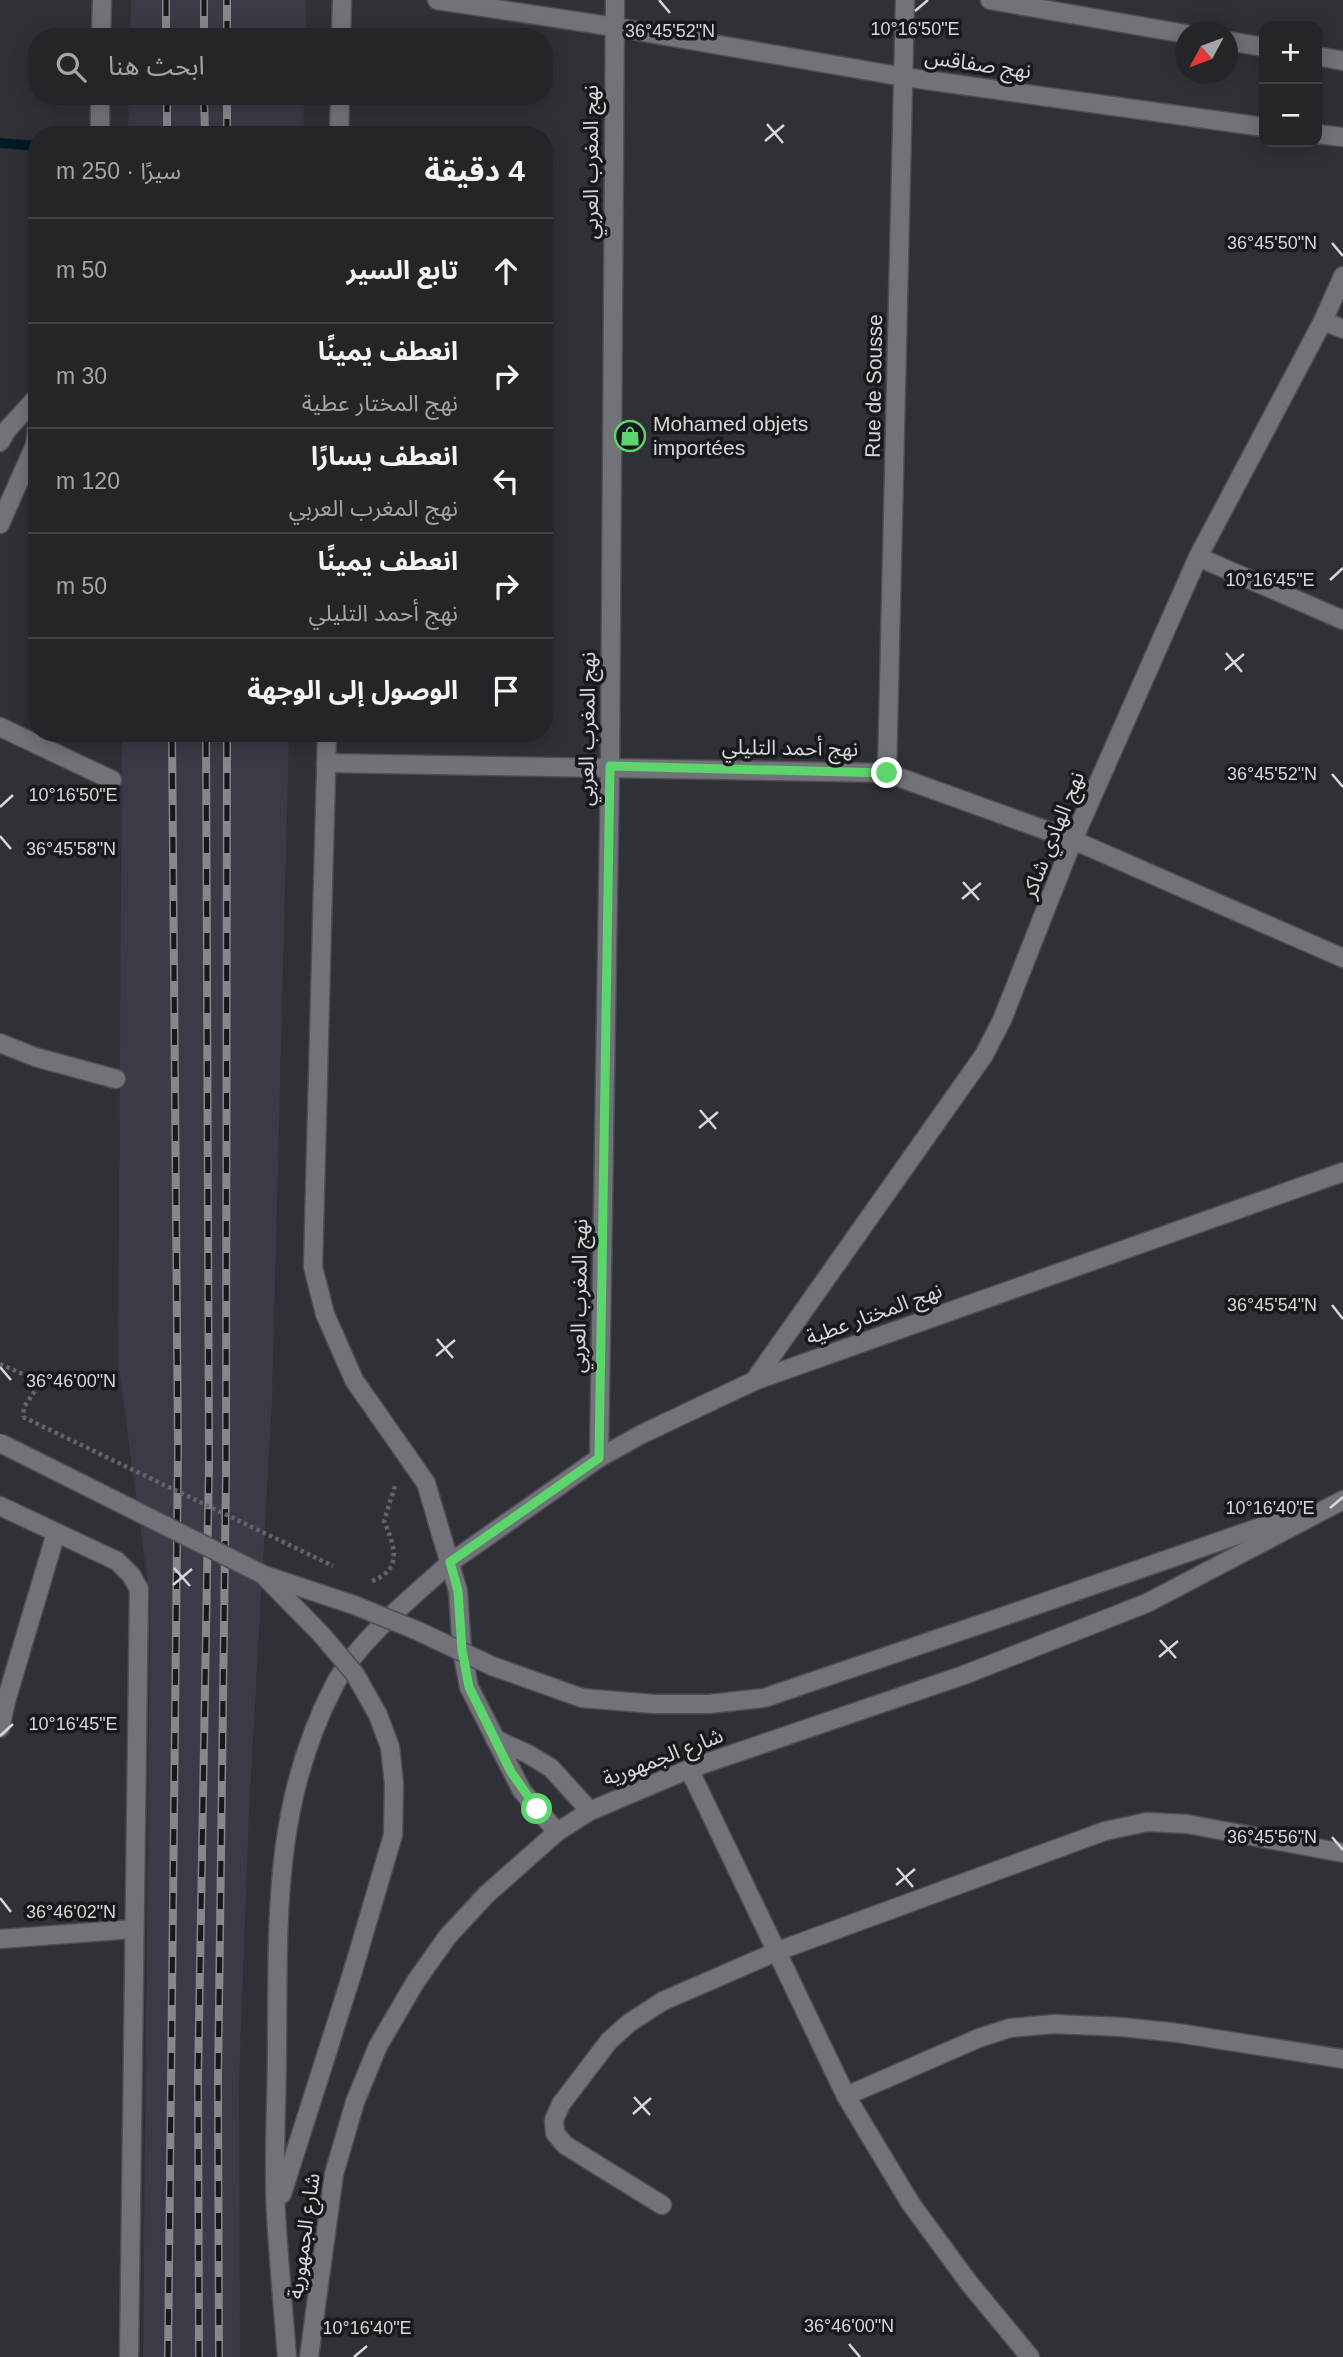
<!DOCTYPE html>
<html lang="ar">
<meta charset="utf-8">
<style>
:root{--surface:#242529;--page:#2c2d31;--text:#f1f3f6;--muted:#a3a5a8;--line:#414246}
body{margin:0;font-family:Arial,"Noto Sans Arabic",sans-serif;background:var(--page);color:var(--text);direction:rtl}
.controls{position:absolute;right:21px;top:21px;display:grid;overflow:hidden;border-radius:14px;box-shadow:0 4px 18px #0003}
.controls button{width:63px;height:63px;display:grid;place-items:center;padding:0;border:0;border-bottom:2px solid var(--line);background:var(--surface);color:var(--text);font:35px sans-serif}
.compass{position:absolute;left:1175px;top:21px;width:63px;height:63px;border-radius:50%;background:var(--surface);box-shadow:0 4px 18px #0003;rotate:229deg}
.stop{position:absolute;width:21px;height:21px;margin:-16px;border:5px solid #5cd56d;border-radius:50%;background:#fff}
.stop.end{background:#5cd56d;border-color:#fff;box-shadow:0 2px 7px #0008}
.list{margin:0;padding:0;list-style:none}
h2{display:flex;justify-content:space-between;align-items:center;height:91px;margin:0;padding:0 28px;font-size:30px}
h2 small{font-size:23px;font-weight:400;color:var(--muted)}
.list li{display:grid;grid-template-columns:46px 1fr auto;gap:21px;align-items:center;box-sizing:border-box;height:105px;padding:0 28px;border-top:2px solid var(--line)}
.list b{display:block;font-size:26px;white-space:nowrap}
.list p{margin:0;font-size:23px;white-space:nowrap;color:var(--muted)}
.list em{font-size:23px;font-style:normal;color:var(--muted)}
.icon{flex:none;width:38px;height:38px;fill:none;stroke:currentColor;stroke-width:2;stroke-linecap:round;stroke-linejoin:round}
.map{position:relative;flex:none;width:1343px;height:2357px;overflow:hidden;direction:ltr}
.search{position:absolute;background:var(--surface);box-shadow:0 4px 18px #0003;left:28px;top:28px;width:525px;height:77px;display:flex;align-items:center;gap:18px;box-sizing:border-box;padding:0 24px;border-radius:28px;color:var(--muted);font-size:26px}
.panel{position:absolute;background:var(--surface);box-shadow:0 4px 18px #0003;left:28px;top:126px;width:525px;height:616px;border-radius:28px;direction:rtl}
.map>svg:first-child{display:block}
</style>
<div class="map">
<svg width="1343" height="2357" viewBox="0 0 1343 2357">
<rect width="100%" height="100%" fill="#303137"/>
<g fill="#393b46">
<path d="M131,0H306V37H130Z"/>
<path d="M129,96H304L303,135H128Z"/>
<path d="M122,733H289L272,1400L249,1812L239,2082L240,2357H143L150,1598L118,1363Z"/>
</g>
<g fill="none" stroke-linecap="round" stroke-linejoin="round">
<path stroke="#001a25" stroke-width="10" d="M0,143L37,146"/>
<g stroke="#4d4e53" stroke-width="21">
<g id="street">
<path d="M437,0L615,27L904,77L1264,127"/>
<path d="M990,0L1186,34"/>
<path d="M101,37L102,0"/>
<path d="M1228,41L1264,47"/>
<path d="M1317,56L1343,61"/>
<path d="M1317,134L1343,137"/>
<path d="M100,135V96"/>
<path d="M1323,321L1343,329"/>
<path d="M0,442L7,430L37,397"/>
<path d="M0,524L35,445L37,428"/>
<path d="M1198,557L1343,620"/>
<path d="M0,727L112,780"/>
<path d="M326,763L887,773L1073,840L1343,958"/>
<path d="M887,773L905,0"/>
<path d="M0,1043L35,1057L116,1079"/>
<path d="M754,1381L984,1055L1002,1020L1073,840L1198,557L1323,321L1343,276"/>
<path d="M599,1458L610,766L615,0"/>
<path d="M0,1506L117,1561L131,1575L139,1589L129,2357"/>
<path d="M451,1562L599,1458L642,1434L754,1381L1343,1172"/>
<path d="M0,1728L6,1701L56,1533"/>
<path d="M689,1769L846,2096L911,2204L969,2283L1030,2357"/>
<path d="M0,1939L134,1929"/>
<path d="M846,2096L979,2038L1010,2028L1054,2024L1122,2027L1178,2033L1343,2059"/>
<path d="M662,2205L565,2145L555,2133L554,2120L561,2104L609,2041L629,2023L663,2001L778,1951L1105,1831L1147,1822L1187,1824L1343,1853"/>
</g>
</g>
<g stroke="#4d4e53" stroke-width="21">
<g id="secondary">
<path d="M341,37L342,0"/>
<path d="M339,135L340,96"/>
<path d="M327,733L313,1267L325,1314L354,1380L426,1483L458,1591L462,1650L469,1687L522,1791L557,1832"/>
<path d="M993,1620L1301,1513"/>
<path d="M495,1739L528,1754L551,1768L590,1811"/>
<path d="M282,2194L352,1974"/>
<path d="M287,2357C283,2310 279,2262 276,2215C273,2159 277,2102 277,2045C278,1917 273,1802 335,1684C359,1640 413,1596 451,1562"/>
<path d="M309,2357L334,2174L355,2102L378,2046L416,1981L448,1936L487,1894L557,1832L590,1811L689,1769L964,1675L1147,1603L1343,1500"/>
</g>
</g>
<g stroke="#63646a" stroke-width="4.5" stroke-dasharray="3.5 3.5" stroke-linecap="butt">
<path d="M0,1364L41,1382L24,1407L23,1417"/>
<path d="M372,1581C404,1569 394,1545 384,1521L395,1486"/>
</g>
<use href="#street" stroke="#727379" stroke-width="18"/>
<use href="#secondary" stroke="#727379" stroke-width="18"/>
<g stroke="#86878c" stroke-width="8">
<g id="rail">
<path d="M166,0V37"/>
<path d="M204,0V37"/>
<path d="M227,37V0"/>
<path d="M167,96V135"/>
<path d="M204,96L205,135"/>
<path d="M227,135V96"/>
<path d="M168,2357L178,1450L172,733"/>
<path d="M199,2357L198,2080L209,1464L206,733"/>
<path d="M219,2357L218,2082L226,1474L227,733"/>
</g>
</g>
<use href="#rail" stroke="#18191c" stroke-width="5" stroke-dasharray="16" stroke-linecap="butt"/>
<g stroke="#4d4e53" stroke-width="21" stroke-linecap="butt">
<g id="secondary-bridge">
<path d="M0,1443L264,1575L354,1605L418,1631L492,1666L582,1698L654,1704H709L764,1698L993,1620"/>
<path d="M266,1578L321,1634L355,1674L378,1715L390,1747L394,1784L393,1835L352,1974"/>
</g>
</g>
<path stroke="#63646a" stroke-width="4.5" stroke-dasharray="3.5 3.5" stroke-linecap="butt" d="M23,1417L333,1566"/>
<use href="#secondary-bridge" stroke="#727379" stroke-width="18"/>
</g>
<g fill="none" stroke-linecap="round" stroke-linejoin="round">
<path stroke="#5cd56d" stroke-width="9" d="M537,1809L511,1772L469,1687L462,1650L458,1591L450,1562L599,1458L610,766L887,773"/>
</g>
<path fill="none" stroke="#d6d7db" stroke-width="2.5" d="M659,0L670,13M915,11L928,0M767,124L783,143M765,141L784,125M1332,243L1343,256M1330,580L1343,568M1226,653L1242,672M1225,670L1244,654M1332,774L1343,787M0,807L13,795M0,836L11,849M963,882L979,900M962,899L981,883M700,1110L716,1129M699,1128L718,1112M1332,1305L1343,1319M437,1339L453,1358M436,1356L455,1340M0,1367L11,1380M1330,1508L1343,1497M174,1568L190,1586M173,1585L192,1569M1160,1640L1176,1658M1159,1657L1178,1641M0,1736L13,1724M1332,1837L1343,1850M897,1868L913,1887M896,1885L915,1869M0,1898L11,1912M634,2097L650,2115M633,2114L651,2098M849,2344L860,2357M354,2357L367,2346"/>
<defs>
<g id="shop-ring" transform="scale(1.575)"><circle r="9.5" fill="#18191c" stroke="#5cd56d" stroke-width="1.5"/><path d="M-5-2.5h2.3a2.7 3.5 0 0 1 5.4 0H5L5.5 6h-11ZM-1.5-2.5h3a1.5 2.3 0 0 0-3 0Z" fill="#5cd56d"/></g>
</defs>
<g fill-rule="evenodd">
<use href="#shop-ring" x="630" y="436"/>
</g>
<g text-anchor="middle" stroke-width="7" stroke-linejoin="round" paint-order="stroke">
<g font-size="21" fill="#d6d7db" stroke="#18191c">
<text transform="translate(978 64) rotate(8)" y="7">نهج صفاقس</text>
<text transform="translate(591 162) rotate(-90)" y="7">نهج المغرب العربي</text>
<text transform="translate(874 386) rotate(-89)" y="7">Rue de Sousse</text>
<text transform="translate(587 729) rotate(-89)" y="7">نهج المغرب العربي</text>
<text transform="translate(790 748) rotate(1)" y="7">نهج أحمد التليلي</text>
<text transform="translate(1053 835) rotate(-68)" y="7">نهج الهادي شاكر</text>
<text transform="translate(579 1296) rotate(-89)" y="7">نهج المغرب العربي</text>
<text transform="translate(874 1314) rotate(-20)" y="7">نهج المختار عطية</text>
<text transform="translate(663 1757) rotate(-21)" y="7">شارع الجمهورية</text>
<text transform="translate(304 2236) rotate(-82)" y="7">شارع الجمهورية</text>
</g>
<g font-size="21" fill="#d6d7db" stroke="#18191c" text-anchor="start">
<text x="653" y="431">Mohamed objets<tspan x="653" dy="24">importées</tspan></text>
</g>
</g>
<g font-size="18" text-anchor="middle" fill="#d6d7db" stroke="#18191c" stroke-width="7" stroke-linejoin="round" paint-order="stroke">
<text x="915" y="35">10°16'50"E</text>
<text x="670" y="37">36°45'52"N</text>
<text x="1272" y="249">36°45'50"N</text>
<text x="1270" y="586">10°16'45"E</text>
<text x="1272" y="780">36°45'52"N</text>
<text x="73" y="801">10°16'50"E</text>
<text x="71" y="855">36°45'58"N</text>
<text x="1272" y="1311">36°45'54"N</text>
<text x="71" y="1387">36°46'00"N</text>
<text x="1270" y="1514">10°16'40"E</text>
<text x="73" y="1730">10°16'45"E</text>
<text x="1272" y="1843">36°45'56"N</text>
<text x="71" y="1918">36°46'02"N</text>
<text x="849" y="2332">36°46'00"N</text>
<text x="367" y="2334">10°16'40"E</text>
</g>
</svg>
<div class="controls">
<button>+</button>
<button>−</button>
</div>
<svg class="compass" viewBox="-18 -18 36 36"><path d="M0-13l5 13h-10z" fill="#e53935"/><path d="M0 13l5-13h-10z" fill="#a3a5a8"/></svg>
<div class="stop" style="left:537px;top:1809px"></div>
<div class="stop end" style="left:887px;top:773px"></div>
<div class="search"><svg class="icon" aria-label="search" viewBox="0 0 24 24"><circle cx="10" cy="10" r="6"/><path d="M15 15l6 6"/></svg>ابحث هنا</div>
<section class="panel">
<h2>4 دقيقة<small>سيرًا · 250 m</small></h2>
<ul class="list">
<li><svg class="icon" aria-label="ahead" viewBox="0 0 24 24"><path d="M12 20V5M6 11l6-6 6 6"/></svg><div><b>تابع السير</b></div><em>50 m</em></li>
<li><svg class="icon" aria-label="right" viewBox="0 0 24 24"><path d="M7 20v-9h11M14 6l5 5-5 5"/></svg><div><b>انعطف يمينًا</b><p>نهج المختار عطية</p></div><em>30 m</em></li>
<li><svg class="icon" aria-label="left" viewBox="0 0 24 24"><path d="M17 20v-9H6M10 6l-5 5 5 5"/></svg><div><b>انعطف يسارًا</b><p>نهج المغرب العربي</p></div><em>120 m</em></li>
<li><svg class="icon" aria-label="right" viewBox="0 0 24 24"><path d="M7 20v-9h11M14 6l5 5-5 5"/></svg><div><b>انعطف يمينًا</b><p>نهج أحمد التليلي</p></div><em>50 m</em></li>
<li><svg class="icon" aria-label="arrive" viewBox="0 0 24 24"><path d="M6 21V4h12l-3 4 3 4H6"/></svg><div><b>الوصول إلى الوجهة</b></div></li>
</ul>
</section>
</div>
